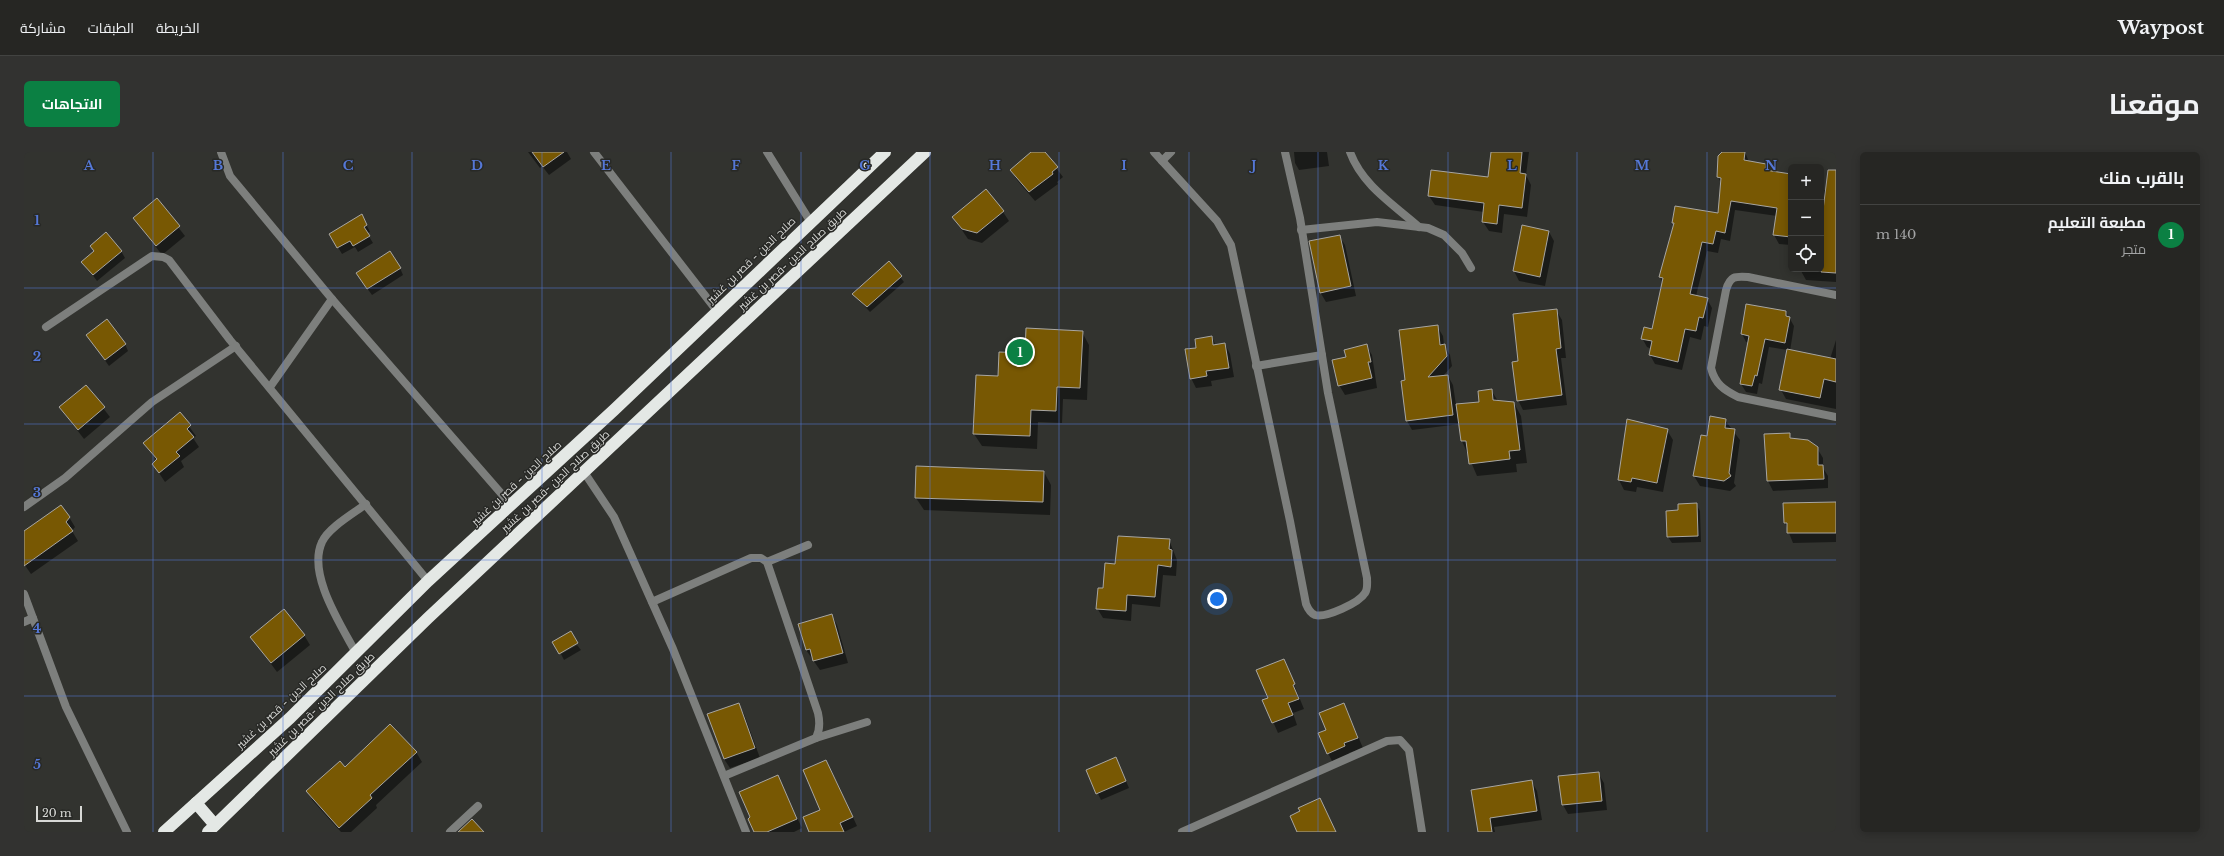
<!DOCTYPE html>
<html lang="ar">
<meta charset="utf-8">
<style>
:root{--surface:#262623;--page:#323230;--text:#f1f3f6;--muted:#a4a5a6;--line:#424341;--accent:#0b8043}
body{margin:0;font-family:"Libre Baskerville",Cairo,serif;background:var(--page);color:var(--text);direction:rtl}
.controls{position:absolute;right:12px;top:12px;display:grid;overflow:hidden;border-radius:6px;box-shadow:0 2px 10px #0003}
.controls button{width:36px;height:36px;display:grid;place-items:center;padding:0;border:0;border-bottom:1px solid var(--line);background:var(--surface);color:var(--text);font:20px sans-serif}
.scale{position:absolute;left:12px;bottom:10px;width:46px;box-sizing:border-box;padding-left:4px;border:2px solid #d8d9d6;border-top:0;font-size:11px;line-height:14px;white-space:nowrap;color:#d8d9d6;-webkit-text-stroke:3px #282926;paint-order:stroke}
.you{position:absolute;left:1193px;top:447px;width:14px;height:14px;margin:-10px;border:3px solid #fff;border-radius:50%;background:#1a73e8;box-shadow:0 0 0 6px #1a73e833}
.badge{display:grid;place-items:center;width:26px;height:26px;border-radius:50%;background:var(--accent);color:#fff;font-size:13px;font-weight:700}
.pin{position:absolute;translate:-50% -50%;border:2px solid #fff;box-shadow:0 1px 4px #0006}
.list{margin:0;padding:0;list-style:none}
h2{display:flex;justify-content:space-between;align-items:center;height:52px;margin:0;padding:0 16px;font-size:17px}
h2 small{font-size:13px;font-weight:400;color:var(--muted)}
.list li{display:grid;grid-template-columns:26px 1fr auto;gap:12px;align-items:center;box-sizing:border-box;height:60px;padding:0 16px;border-top:1px solid var(--line)}
.list b{display:block;font-size:15px;white-space:nowrap}
.list p{margin:0;font-size:13px;white-space:nowrap;color:var(--muted)}
.list em{font-size:13px;font-style:normal;color:var(--muted)}
.icon{flex:none;width:22px;height:22px;fill:none;stroke:currentColor;stroke-width:2;stroke-linecap:round;stroke-linejoin:round}
.map{position:relative;flex:none;width:1812px;height:680px;overflow:hidden;direction:ltr;border-radius:6px}
header{display:flex;align-items:center;gap:24px;box-sizing:border-box;height:56px;padding:0 20px;background:var(--surface);border-bottom:1px solid var(--line)}
header strong{font-size:19px}
nav{display:flex;gap:22px;margin-inline-start:auto;font-size:14px}
.intro{display:flex;align-items:center;justify-content:space-between;box-sizing:border-box;height:96px;padding:0 24px}
h1{margin:0;font-size:28px}
.button{padding:10px 18px;border-radius:6px;background:var(--accent);color:#fff;font-size:14px;font-weight:700}
main{display:flex;gap:24px;padding:0 24px}
aside{flex:1;background:var(--surface);border-radius:6px;box-shadow:0 2px 10px #0003}
.map>svg:first-child{display:block}
</style>
<header>
<strong>Waypost</strong>
<nav><a>الخريطة</a><a>الطبقات</a><a>مشاركة</a></nav>
</header>
<div class="intro"><h1>موقعنا</h1><a class="button">الاتجاهات</a></div>
<main>
<aside>
<h2>بالقرب منك<small></small></h2>
<ul class="list">
<li><span class="badge">1</span><div><b>مطبعة التعليم</b><p>متجر</p></div><em>140 m</em></li>
</ul>
</aside>
<div class="map">
<svg width="1812" height="680" viewBox="0 0 1812 680">
<rect width="100%" height="100%" fill="#32332f"/>
<g fill="#0007">
<path d="M504,0H543L547,7L525,23L518,14L516,16Z"/>
<path d="M1009,0H1020L1039,25L1033,30L1034,32L1011,49L993,28L987,18Z"/>
<path d="M1270,0H1303L1305,14L1275,18L1271,11Z"/>
<path d="M1468,0H1505L1502,23L1507,33L1503,65L1480,62L1478,81L1465,79L1459,70L1460,60L1411,53L1405,44L1465,26Z"/>
<path d="M1699,0H1721L1725,10L1741,12L1745,19L1767,22V93L1755,92L1750,83L1753,64L1711,58L1706,89L1697,87L1694,101L1683,99L1672,144L1683,147L1688,156L1684,175L1680,174L1677,188L1666,185L1658,218L1631,212L1626,203L1628,197L1623,195L1618,186L1629,178L1639,131L1636,125L1651,73L1649,70L1695,62L1697,31L1694,25Z"/>
<path d="M1797,35L1799,38L1812,39V130L1782,128L1777,119V117H1797Z"/>
<path d="M133,48L161,84L138,103L110,66Z"/>
<path d="M979,60L985,69L958,91L944,87L929,65Z"/>
<path d="M341,70L346,80L343,81L349,91L334,100L331,95L318,102L306,82Z"/>
<path d="M1525,80L1530,89L1521,134L1495,129L1490,119Z"/>
<path d="M1315,84L1321,93L1332,144L1302,150L1296,140Z"/>
<path d="M67,94L97,99L101,106L73,129L59,110L71,100Z"/>
<path d="M865,111L880,130L846,160L829,142Z"/>
<path d="M376,116L379,123L348,143L337,128Z"/>
<path d="M1532,158L1538,168L1542,206H1537L1543,253L1499,258L1494,248L1496,210Z"/>
<path d="M1762,160L1770,174L1766,199L1806,207L1812,188V257L1762,247L1757,238L1764,198L1745,195L1738,232L1735,231L1733,242L1722,240L1717,232L1725,191L1722,190L1718,182Z"/>
<path d="M1413,174L1419,184L1420,193L1426,203L1428,214L1419,224H1424L1429,233L1432,253L1456,250L1467,238L1474,249L1490,251L1497,264L1503,311L1492,312L1493,320L1453,324L1438,289L1436,272L1388,278L1383,269L1382,229Z"/>
<path d="M1058,180L1065,193L1063,248L1039,247L1038,271L1014,270L1013,297L958,294L950,282L975,225L1002,202Z"/>
<path d="M63,183L101,192L104,199L85,214Z"/>
<path d="M1188,185L1192,194L1201,192L1206,202L1210,225L1187,229L1188,234L1172,236L1167,226Z"/>
<path d="M1342,193L1348,203L1353,236L1321,243L1315,233L1323,206Z"/>
<path d="M62,234L86,265L60,287L36,256Z"/>
<path d="M156,262L172,284L169,286L175,295L157,309L160,315L141,330L129,312L133,309L121,291Z"/>
<path d="M1604,268L1643,278L1649,288L1639,340L1613,335L1612,340L1600,338L1595,328Z"/>
<path d="M1701,268L1716,288L1710,331L1712,334L1706,339L1676,334L1670,324L1683,285Z"/>
<path d="M1765,282L1768,288L1793,296L1799,306V316L1804,324V336L1749,339L1744,329Z"/>
<path d="M1020,320L1027,333L1026,363L900,358L892,346Z"/>
<path d="M1812,351V390L1769,391L1761,371Z"/>
<path d="M1672,352L1676,359L1677,390L1648,391L1644,385L1643,360L1655,359Z"/>
<path d="M45,365L51,375L48,379L54,389L7,422L0,412V380Z"/>
<path d="M1145,388L1153,408L1152,424L1139,423L1136,455L1108,452L1107,469L1079,466L1073,456L1092,413Z"/>
<path d="M808,463L813,473L824,511L796,518L782,498L775,472Z"/>
<path d="M280,483L286,493L253,520L227,485Z"/>
<path d="M553,493L557,498L540,508L537,502Z"/>
<path d="M1260,508L1280,557L1269,561L1273,573L1254,581L1240,549L1245,547Z"/>
<path d="M714,552L720,562L736,606L706,616L700,607Z"/>
<path d="M1320,552L1339,596L1325,601L1326,604L1309,611L1304,601L1303,579Z"/>
<path d="M392,600L398,610L352,653L353,656L327,680H317L289,649L284,640L320,616Z"/>
<path d="M1095,613L1105,636L1077,648L1063,619Z"/>
<path d="M807,618L833,674L820,680H786L798,658Z"/>
<path d="M1574,621L1580,631L1583,658L1544,662L1539,653Z"/>
<path d="M753,624L778,676L770,680H731Z"/>
<path d="M1508,630L1513,639L1518,668L1470,675L1471,680H1455L1448,639Z"/>
</g>
<g fill="#785803" stroke="#a8a6a2">
<path d="M508,0H540L519,15Z"/>
<path d="M1007,0H1021L1034,15L1028,20L1029,22L1005,40L986,18Z"/>
<path d="M1467,0H1498L1496,21L1502,22L1498,56L1475,53L1473,72L1458,70L1460,51L1404,44L1407,18L1464,25Z"/>
<path d="M1698,0H1721L1720,8L1742,12L1741,18L1767,22V85L1749,83L1753,56L1707,49L1701,81L1692,79L1689,92L1678,90L1666,142L1684,146L1679,166L1675,165L1672,179L1661,177L1654,210L1625,203L1628,189L1617,187L1620,175L1628,177L1639,126L1635,125L1650,71H1648L1651,54L1694,61L1697,26L1693,25L1694,4Z"/>
<path d="M1804,18H1812V121L1797,120V74Z"/>
<path d="M962,37L980,59L953,81L938,77L928,65Z"/>
<path d="M133,46L156,74L132,94L109,66Z"/>
<path d="M338,62L343,73L340,75L346,84L329,94L326,89L313,96L305,82Z"/>
<path d="M1498,73L1525,79L1516,125L1489,119Z"/>
<path d="M82,80L98,99L69,123L57,110L70,99L66,94Z"/>
<path d="M1316,83L1327,134L1296,141L1285,89Z"/>
<path d="M366,99L377,116L343,137L332,121Z"/>
<path d="M865,109L878,124L843,155L828,142Z"/>
<path d="M1722,152L1762,159V164L1766,165L1761,191L1741,187L1733,224L1731,223L1728,234L1716,232L1725,184L1717,182Z"/>
<path d="M1533,157L1537,196L1532,197L1538,243L1493,249L1488,210L1494,209L1489,162Z"/>
<path d="M83,167L102,192L81,208L62,183Z"/>
<path d="M1414,173L1416,193L1421,192L1423,204L1404,225L1424,223L1429,263L1382,269L1377,229L1381,228L1375,178Z"/>
<path d="M1002,176L1059,179L1056,236L1033,235L1032,259L1007,258L1006,284L949,282L952,223L974,224L975,200L1001,201Z"/>
<path d="M1188,184L1189,193L1201,191L1205,216L1182,219L1183,224L1166,227L1161,197L1172,196L1171,187Z"/>
<path d="M1343,192L1347,210H1344L1348,226L1314,234L1308,208L1322,205L1320,198Z"/>
<path d="M1763,197L1812,207V230L1800,227L1796,246L1755,238Z"/>
<path d="M62,233L81,255L54,278L35,255Z"/>
<path d="M1468,237L1469,248L1490,250L1496,298L1485,299L1486,307L1445,312L1442,289H1437L1432,252L1455,250L1454,239Z"/>
<path d="M156,260L167,273L163,277L170,285L152,300L156,304L135,321L128,312L133,307L119,291Z"/>
<path d="M1686,264L1702,267L1701,276L1711,277L1705,321L1707,324L1700,329L1669,324L1677,283L1683,284Z"/>
<path d="M1603,267L1644,277L1633,331L1608,326L1607,330L1594,328Z"/>
<path d="M1766,281V286L1784,288L1794,295V313H1799L1800,327L1743,329L1740,282Z"/>
<path d="M892,314L1020,319L1019,350L891,346Z"/>
<path d="M1812,350V381H1763V371H1760L1759,351Z"/>
<path d="M1673,351L1674,384L1643,385L1642,359L1654,358V352Z"/>
<path d="M37,353L46,365L42,370L49,379L0,414V379Z"/>
<path d="M1094,384L1146,387L1145,397L1148,398L1147,415L1134,413L1131,445L1103,443L1102,459L1072,457L1074,436H1079L1081,411L1091,412Z"/>
<path d="M260,457L281,483L247,511L226,485Z"/>
<path d="M808,462L819,501L789,509L786,497L782,498L774,472Z"/>
<path d="M547,479L554,491L535,502L528,490Z"/>
<path d="M1260,507L1271,532L1269,533L1275,547L1264,551L1269,563L1248,571L1238,548L1244,546L1232,518Z"/>
<path d="M715,551L731,596L700,607L683,562Z"/>
<path d="M1320,551L1334,586L1320,591L1321,594L1303,602L1294,581L1302,578L1295,561Z"/>
<path d="M366,572L393,600L346,643L348,646L315,676L282,639L316,609L321,615Z"/>
<path d="M1092,605L1102,629L1072,642L1062,618Z"/>
<path d="M802,608L829,665L816,671L820,680H785L779,665L796,658L779,618Z"/>
<path d="M1575,620L1578,649L1538,653L1534,624Z"/>
<path d="M754,623L773,667L743,680H730L724,667L726,665L715,640Z"/>
<path d="M1508,628L1513,659L1466,666L1468,680H1454L1447,638Z"/>
<path d="M1296,646L1312,680H1273L1266,664L1276,659L1274,656Z"/>
<path d="M448,667L460,680H434Z"/>
</g>
<g fill="none" stroke-linecap="round" stroke-linejoin="round">
<g stroke="#7d7f7d" stroke-width="8">
<path d="M197,0L206,24L308,147L488,354"/>
<path d="M570,0L693,159"/>
<path d="M743,0L786,69"/>
<path d="M1130,0L1193,69L1207,93L1266,369L1282,452C1284,457 1286,461 1291,463C1302,466 1335,451 1341,441C1344,437 1343,431 1343,426L1304,241L1276,66L1261,0"/>
<path d="M1326,0C1338,33 1369,52 1395,75"/>
<path d="M1138,9L1147,0"/>
<path d="M1277,78L1353,70L1404,76L1420,83L1438,101L1447,116"/>
<path d="M1812,143L1724,125C1711,124 1706,124 1702,138L1687,216C1691,232 1700,238 1714,245L1812,265"/>
<path d="M22,175L128,104L139,105L145,108L206,188L404,429"/>
<path d="M1232,214L1298,203"/>
<path d="M246,235L308,147"/>
<path d="M560,320L590,365L649,497L722,680"/>
<path d="M0,355L41,326L128,250L212,194"/>
<path d="M743,410L784,393"/>
<path d="M0,442L42,555L103,680"/>
<path d="M628,450L727,406H737L743,410L794,561C796,570 796,578 792,586L700,624"/>
<path d="M0,470L9,466"/>
<path d="M332,501C317,473 283,422 298,390C304,376 330,361 342,352"/>
<path d="M792,586L843,570"/>
<path d="M426,680L454,654"/>
<path d="M1158,680L1363,589L1376,588L1385,598L1398,680"/>
</g>
<g stroke="#e4e8e5" stroke-width="12">
<path d="M172,651L191,673"/>
<path d="M140,680L266,566L404,429L590,258L861,0"/>
<path d="M184,680L404,466L901,0"/>
</g>
</g>
<path fill="none" stroke="#5578d7" stroke-width="1" stroke-opacity="0.55" d="M129,0V680M259,0V680M388,0V680M518,0V680M647,0V680M777,0V680M906,0V680M1035,0V680M1165,0V680M1294,0V680M1424,0V680M1553,0V680M1683,0V680M0,136H1812M0,272H1812M0,408H1812M0,544H1812"/>
<g text-anchor="middle" stroke-width="3" stroke-linejoin="round" paint-order="stroke">
<g font-size="11" fill="#d8d9d6" stroke="#282926">
<text transform="translate(768 107) rotate(-43)" y="4">طريق صلاح الدين -قصر بن غشير</text>
<text transform="translate(727 108) rotate(-44)" y="4">صلاح الدين - قصر بن غشير</text>
<text transform="translate(531 329) rotate(-43)" y="4">طريق صلاح الدين -قصر بن غشير</text>
<text transform="translate(492 331) rotate(-43)" y="4">صلاح الدين - قصر بن غشير</text>
<text transform="translate(297 552) rotate(-44)" y="4">طريق صلاح الدين -قصر بن غشير</text>
<text transform="translate(257 554) rotate(-43)" y="4">صلاح الدين - قصر بن غشير</text>
</g>
</g>
<g font-size="13" text-anchor="middle" font-weight="bold" fill="#5578d7" stroke="#282926" stroke-width="3" stroke-linejoin="round" paint-order="stroke">
<text x="65" y="18">A</text>
<text x="194" y="18">B</text>
<text x="324" y="18">C</text>
<text x="453" y="18">D</text>
<text x="582" y="18">E</text>
<text x="712" y="18">F</text>
<text x="841" y="18">G</text>
<text x="971" y="18">H</text>
<text x="1100" y="18">I</text>
<text x="1230" y="18">J</text>
<text x="1359" y="18">K</text>
<text x="1488" y="18">L</text>
<text x="1618" y="18">M</text>
<text x="1747" y="18">N</text>
<text x="13" y="73">1</text>
<text x="13" y="209">2</text>
<text x="13" y="345">3</text>
<text x="13" y="481">4</text>
<text x="13" y="617">5</text>
</g>
</svg>
<div class="controls">
<button>+</button>
<button>−</button>
<button><svg class="icon" aria-label="locate" viewBox="0 0 24 24"><circle cx="12" cy="12" r="6"/><path d="M12 2v4M12 18v4M2 12h4M18 12h4"/></svg></button>
</div>
<div class="scale">20 m</div>
<div class="you"></div>
<div class="pin badge" style="left:996px;top:200px">1</div>
</div>
</main>
